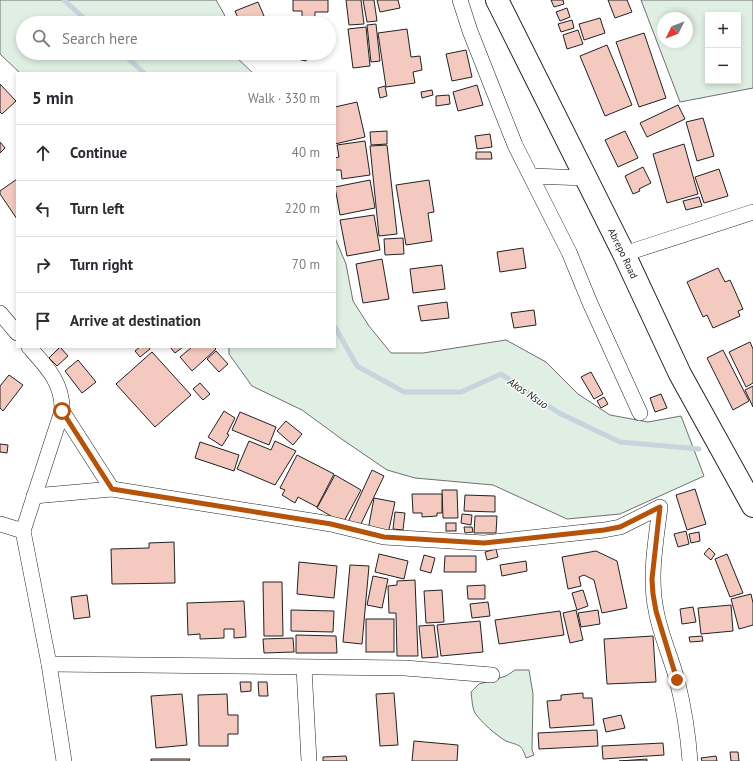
<!DOCTYPE html>
<meta charset="utf-8">
<style>
:root{--surface:#fff;--page:#f7f7f7;--text:#2b2b33;--muted:#7c7c81;--line:#e1e1e2}
body{margin:0;font-family:"PT Sans",sans-serif;background:var(--page);color:var(--text)}
.controls{position:absolute;right:12px;top:12px;display:grid;overflow:hidden;border-radius:0px;box-shadow:0 2px 6px #0003}
.controls button{width:36px;height:36px;display:grid;place-items:center;padding:0;border:0;border-bottom:1px solid var(--line);background:var(--surface);color:var(--text);font:20px sans-serif}
.compass{position:absolute;left:657px;top:12px;width:36px;height:36px;border-radius:50%;background:var(--surface);box-shadow:0 2px 6px #0003;rotate:228deg}
.stop{position:absolute;width:12px;height:12px;margin:-9px;border:3px solid #b45309;border-radius:50%;background:#fff}
.stop.end{background:#b45309;border-color:#fff;box-shadow:0 1px 4px #0008}
.list{margin:0;padding:0;list-style:none}
h2{display:flex;justify-content:space-between;align-items:center;height:52px;margin:0;padding:0 16px;font-size:17px}
h2 small{font-size:13px;font-weight:400;color:var(--muted)}
.list li{display:grid;grid-template-columns:26px 1fr auto;gap:12px;align-items:center;box-sizing:border-box;height:56px;padding:0 16px;border-top:1px solid var(--line)}
.list b{display:block;font-size:15px;white-space:nowrap}
.list em{font-size:13px;font-style:normal;color:var(--muted)}
.icon{flex:none;width:22px;height:22px;fill:none;stroke:currentColor;stroke-width:2;stroke-linecap:round;stroke-linejoin:round}
.map{position:relative;flex:none;width:753px;height:761px;overflow:hidden}
.search{position:absolute;background:var(--surface);box-shadow:0 2px 6px #0003;left:16px;top:16px;width:320px;height:44px;display:flex;align-items:center;gap:10px;box-sizing:border-box;padding:0 14px;border-radius:22px;color:var(--muted);font-size:15px}
.panel{position:absolute;background:var(--surface);box-shadow:0 2px 6px #0003;left:16px;top:72px;width:320px;height:276px;border-radius:0px}
.map>svg:first-child{display:block}
</style>
<div class="map">
<svg width="753" height="761" viewBox="0 0 753 761">
<rect width="100%" height="100%" fill="#fff"/>
<g fill="#e0efe3" stroke="#6f6f6f" fill-rule="evenodd">
<path d="M0,0H216L224,14L227,23H23V53H235L237,58L253,73H20L0,54Z"/>
<path d="M641,0H753V88L680,102ZM708,15H738V81H708ZM663,18H687V42H663Z"/>
<path d="M335,238L346,264L353,301L369,326L391,353H423L506,340L546,362L578,394L610,415L648,422L681,416L704,476L620,514L567,519L493,485L415,478L387,470L343,440L302,410L252,386L229,354V347H335Z"/>
<path d="M515,670H529L533,694L532,750L534,755L526,758C521,743 519,746 506,741C497,736 481,722 475,713C472,708 472,698 471,692L479,684L506,676Z"/>
</g>
<g fill="none" stroke-linecap="round" stroke-linejoin="round">
<g stroke="#c7d3dd" stroke-width="5">
<path d="M64,0L89,23"/>
<path d="M122,53L144,73"/>
<path d="M335,327L357,366L404,392H461L501,374L559,413L620,442L699,449"/>
</g>
</g>
<g fill="#f3c9c0" stroke="#222">
<path d="M293,0H328V12H315V18H302V11H293Z"/>
<path d="M346,0H361L364,24L349,25Z"/>
<path d="M363,0H374L377,21L367,22Z"/>
<path d="M377,0H398L400,8L380,12Z"/>
<path d="M551,0H563L564,4L554,7Z"/>
<path d="M608,0H627L632,12L615,18Z"/>
<path d="M258,2L264,16L246,23H240L235,11Z"/>
<path d="M567,8L570,17L560,21L556,12Z"/>
<path d="M600,18L605,33L584,40L579,24Z"/>
<path d="M572,20L574,28L561,32L558,24Z"/>
<path d="M376,24L380,61L371,62L367,25Z"/>
<path d="M366,27L370,66L353,68L348,29Z"/>
<path d="M407,29L411,57L420,56L422,70L413,72L415,83L386,87L378,33Z"/>
<path d="M578,30L583,44L567,49L563,35Z"/>
<path d="M644,33L666,98L639,107L616,42Z"/>
<path d="M607,45L632,105L605,116L580,56Z"/>
<path d="M466,50L472,77L452,81L446,54Z"/>
<path d="M290,53H308L306,61L289,57Z"/>
<path d="M0,84L16,101L2,114L0,112Z"/>
<path d="M477,85L483,105L458,111L453,92Z"/>
<path d="M385,86L387,96L380,98L378,88Z"/>
<path d="M432,90L433,95L422,98L421,92Z"/>
<path d="M449,95L450,104L436,106V96Z"/>
<path d="M357,102L365,137L335,144V107Z"/>
<path d="M678,105L685,119L647,137L640,123Z"/>
<path d="M703,118L714,156L697,161L686,122Z"/>
<path d="M387,131V144L371,145L370,132Z"/>
<path d="M625,131L638,158L618,167L605,140Z"/>
<path d="M490,134L492,147L477,149L475,136Z"/>
<path d="M365,141L370,175L342,179L341,170H335V158L339,157L337,145Z"/>
<path d="M0,142L5,148L0,153Z"/>
<path d="M684,144L698,194L667,203L653,154Z"/>
<path d="M387,145L397,234L379,236L370,146Z"/>
<path d="M476,152H491L492,159H476Z"/>
<path d="M643,167L651,183L639,189L640,191L633,194L625,176Z"/>
<path d="M719,169L728,196L704,203L695,177Z"/>
<path d="M17,179V219L0,194V191Z"/>
<path d="M370,180L375,208L340,215L335,187Z"/>
<path d="M429,180L434,212L428,213L432,241L406,245L396,185Z"/>
<path d="M699,197L702,206L686,210L683,201Z"/>
<path d="M374,215L380,250L347,256L340,220Z"/>
<path d="M403,238L404,254L385,255L384,239Z"/>
<path d="M523,248L526,268L500,272L497,252Z"/>
<path d="M382,259L389,299L363,303L356,264Z"/>
<path d="M442,265L445,289L413,293L410,269Z"/>
<path d="M718,268L725,282L730,280L743,309L738,311L740,316L713,328L707,315L703,317L687,282Z"/>
<path d="M447,302L449,318L421,321L418,306Z"/>
<path d="M534,310L536,325L514,328L511,313Z"/>
<path d="M750,342L753,349V383L746,387L729,352Z"/>
<path d="M60,347L68,356L57,366L49,358Z"/>
<path d="M140,347H149L150,349L140,357L135,351Z"/>
<path d="M170,347H183L175,353Z"/>
<path d="M192,347H214L216,349L192,371L180,357Z"/>
<path d="M723,350L749,401L733,410L707,358Z"/>
<path d="M216,351L228,364L219,372L207,359Z"/>
<path d="M152,352L191,395L155,427L116,384Z"/>
<path d="M78,360L96,382L82,393L65,371Z"/>
<path d="M591,372L603,394L594,399L581,377Z"/>
<path d="M9,375L23,385L3,411L0,408V386Z"/>
<path d="M200,383L210,394L203,400L193,389Z"/>
<path d="M753,386V407L745,390Z"/>
<path d="M661,394L667,408L655,412L650,398Z"/>
<path d="M604,397L608,404L601,408L597,401Z"/>
<path d="M224,411L235,418L227,434L229,435L222,446L208,437Z"/>
<path d="M240,412L276,427L269,445L232,430Z"/>
<path d="M286,421L302,434L293,445L277,431Z"/>
<path d="M249,441L271,450L275,441L296,451L275,485L237,469Z"/>
<path d="M200,442L239,455L234,471L195,458Z"/>
<path d="M0,444L8,445L7,453L0,452Z"/>
<path d="M297,455L334,474L317,507L298,497L295,503L282,495L285,490L280,488Z"/>
<path d="M372,470L384,476L359,528L348,522Z"/>
<path d="M335,475L361,490L343,523L317,508Z"/>
<path d="M695,489L706,524L687,530L676,495Z"/>
<path d="M442,490H457L458,518H443Z"/>
<path d="M412,494H442V513H437V516L422,517V513H413Z"/>
<path d="M465,495L495,496V512L464,511Z"/>
<path d="M374,498L395,502L388,534L368,530Z"/>
<path d="M395,512L405,513L403,530L393,529Z"/>
<path d="M462,514L472,515L471,525L461,523Z"/>
<path d="M475,516H497L496,533H474Z"/>
<rect x="446" y="523" width="10" height="8"/>
<path d="M464,527H472L473,532L465,533Z"/>
<path d="M686,531L689,544L678,547L674,534Z"/>
<path d="M699,532L700,541L691,543L689,534Z"/>
<path d="M174,542L175,583L112,584L111,549L149,548V543Z"/>
<path d="M709,548L715,554L711,560L704,554Z"/>
<path d="M496,549L498,557L487,560L485,552Z"/>
<path d="M596,551L617,561L627,608L602,613L594,580L584,575L579,577L581,586L568,589L562,557Z"/>
<path d="M379,554L408,561L404,579L375,572Z"/>
<path d="M727,554L743,593L730,597L715,559Z"/>
<path d="M424,555L435,558L431,573L420,570Z"/>
<path d="M445,556H476V572H444Z"/>
<path d="M526,561L527,571L502,576L500,565Z"/>
<path d="M299,562L337,566L334,598L297,594Z"/>
<path d="M350,565L369,566L362,644L343,642Z"/>
<path d="M373,576L388,579L382,608L367,605Z"/>
<path d="M415,580L418,656H397L396,613H389L388,586L397,585V581Z"/>
<path d="M263,582H282L283,636H264Z"/>
<path d="M485,585V599H468L467,586Z"/>
<path d="M442,590L444,622L426,623L424,591Z"/>
<path d="M583,590L588,606L577,610L572,593Z"/>
<path d="M751,594L753,603V625L739,629L731,599Z"/>
<path d="M87,595L90,617L74,619L71,597Z"/>
<path d="M244,601L246,637L234,638V629H224V638L200,639V634L188,635L187,603Z"/>
<path d="M488,602L490,616L472,618L470,604Z"/>
<path d="M731,605L733,631L701,634L698,608Z"/>
<path d="M693,607L696,622L682,624L680,609Z"/>
<path d="M291,610L334,611L333,632L291,631Z"/>
<path d="M576,610L583,640L570,643L563,613Z"/>
<path d="M598,610L600,624L581,627L578,613Z"/>
<path d="M560,611L564,635L499,644L495,620Z"/>
<rect x="366" y="619" width="28" height="33"/>
<path d="M480,621L483,652L441,656L437,625Z"/>
<path d="M434,625L438,657L422,658L419,626Z"/>
<path d="M296,635L336,636L337,653H296Z"/>
<path d="M653,636L656,682L607,684L604,639Z"/>
<path d="M702,636L703,641L690,642L689,637Z"/>
<path d="M293,638L294,652L264,653L263,639Z"/>
<path d="M240,682H251V691L241,692Z"/>
<path d="M258,682H267L268,696H259Z"/>
<path d="M394,693L398,745L380,746L376,694Z"/>
<path d="M583,693V698H592L594,725L550,728L547,701L561,700V695Z"/>
<path d="M182,694L187,745L156,748L151,696Z"/>
<path d="M227,694L228,715H238V734H228V746H199L198,695Z"/>
<path d="M621,715L625,728L606,732L603,719Z"/>
<path d="M597,730L598,746L539,749L538,733Z"/>
<path d="M414,741L458,745L457,761H412Z"/>
<path d="M663,743L664,755L603,759L602,746Z"/>
<path d="M730,752H738L739,761H731Z"/>
<path d="M346,756L347,761H323V757Z"/>
<path d="M716,756L717,761H702L701,758Z"/>
<path d="M151,759H190L189,761H151Z"/>
<path d="M647,759V761H619Z"/>
</g>
<g fill="none" stroke-linecap="round" stroke-linejoin="round">
<g stroke="#222" stroke-width="16">
<g id="street">
<path d="M460,0L470,31L515,145L569,252L590,303L640,413"/>
<path d="M531,176L586,178"/>
<path d="M624,254L753,212"/>
<path d="M0,313L17,333"/>
<path d="M29,347C47,367 63,383 62,411L23,531L49,664L64,761"/>
<path d="M62,411L112,489"/>
<path d="M34,496L112,489L331,524L384,537L484,543L604,530L620,527L660,507C656,541 649,576 656,610C660,634 671,657 677,680C684,708 688,733 690,761"/>
<path d="M0,524L23,531"/>
<path d="M49,664L405,668L492,675"/>
<path d="M304,668L309,761"/>
</g>
</g>
<g stroke="#222" stroke-width="24">
<g id="secondary">
<path id="s1" d="M497,0L624,254L680,374L753,506"/>
</g>
</g>
<use href="#street" stroke="#fff" stroke-width="15"/>
<use href="#secondary" stroke="#fff" stroke-width="22"/>
</g>
<g fill="none" stroke-linecap="round" stroke-linejoin="round">
<path stroke="#b45309" stroke-width="5" d="M62,411L112,489L331,524L384,537L484,543L604,530L620,527L660,507L652,579L653,594L656,611L677,680"/>
</g>
<g text-anchor="middle" stroke-width="3" stroke-linejoin="round" paint-order="stroke">
<g font-size="10" fill="#222" stroke="#fff">
<text dy="4" stroke="none"><textPath href="#s1" startOffset="283">Abrepo Road</textPath></text>
</g>
<g font-size="11" font-style="italic" fill="#222" stroke="#fff">
<text transform="translate(528 393) rotate(34)" y="4">Akos Nsuo</text>
</g>
</g>
</svg>
<div class="controls">
<button>+</button>
<button>−</button>
</div>
<svg class="compass" viewBox="-18 -18 36 36"><path d="M0-13l5 13h-10z" fill="#e53935"/><path d="M0 13l5-13h-10z" fill="#7c7c81"/></svg>
<div class="stop" style="left:62px;top:411px"></div>
<div class="stop end" style="left:677px;top:680px"></div>
<div class="search"><svg class="icon" aria-label="search" viewBox="0 0 24 24"><circle cx="10" cy="10" r="6"/><path d="M15 15l6 6"/></svg>Search here</div>
<section class="panel">
<h2>5 min<small>Walk · 330 m</small></h2>
<ul class="list">
<li><svg class="icon" aria-label="ahead" viewBox="0 0 24 24"><path d="M12 20V5M6 11l6-6 6 6"/></svg><div><b>Continue</b></div><em>40 m</em></li>
<li><svg class="icon" aria-label="left" viewBox="0 0 24 24"><path d="M17 20v-9H6M10 6l-5 5 5 5"/></svg><div><b>Turn left</b></div><em>220 m</em></li>
<li><svg class="icon" aria-label="right" viewBox="0 0 24 24"><path d="M7 20v-9h11M14 6l5 5-5 5"/></svg><div><b>Turn right</b></div><em>70 m</em></li>
<li><svg class="icon" aria-label="arrive" viewBox="0 0 24 24"><path d="M6 21V4h12l-3 4 3 4H6"/></svg><div><b>Arrive at destination</b></div></li>
</ul>
</section>
</div>
